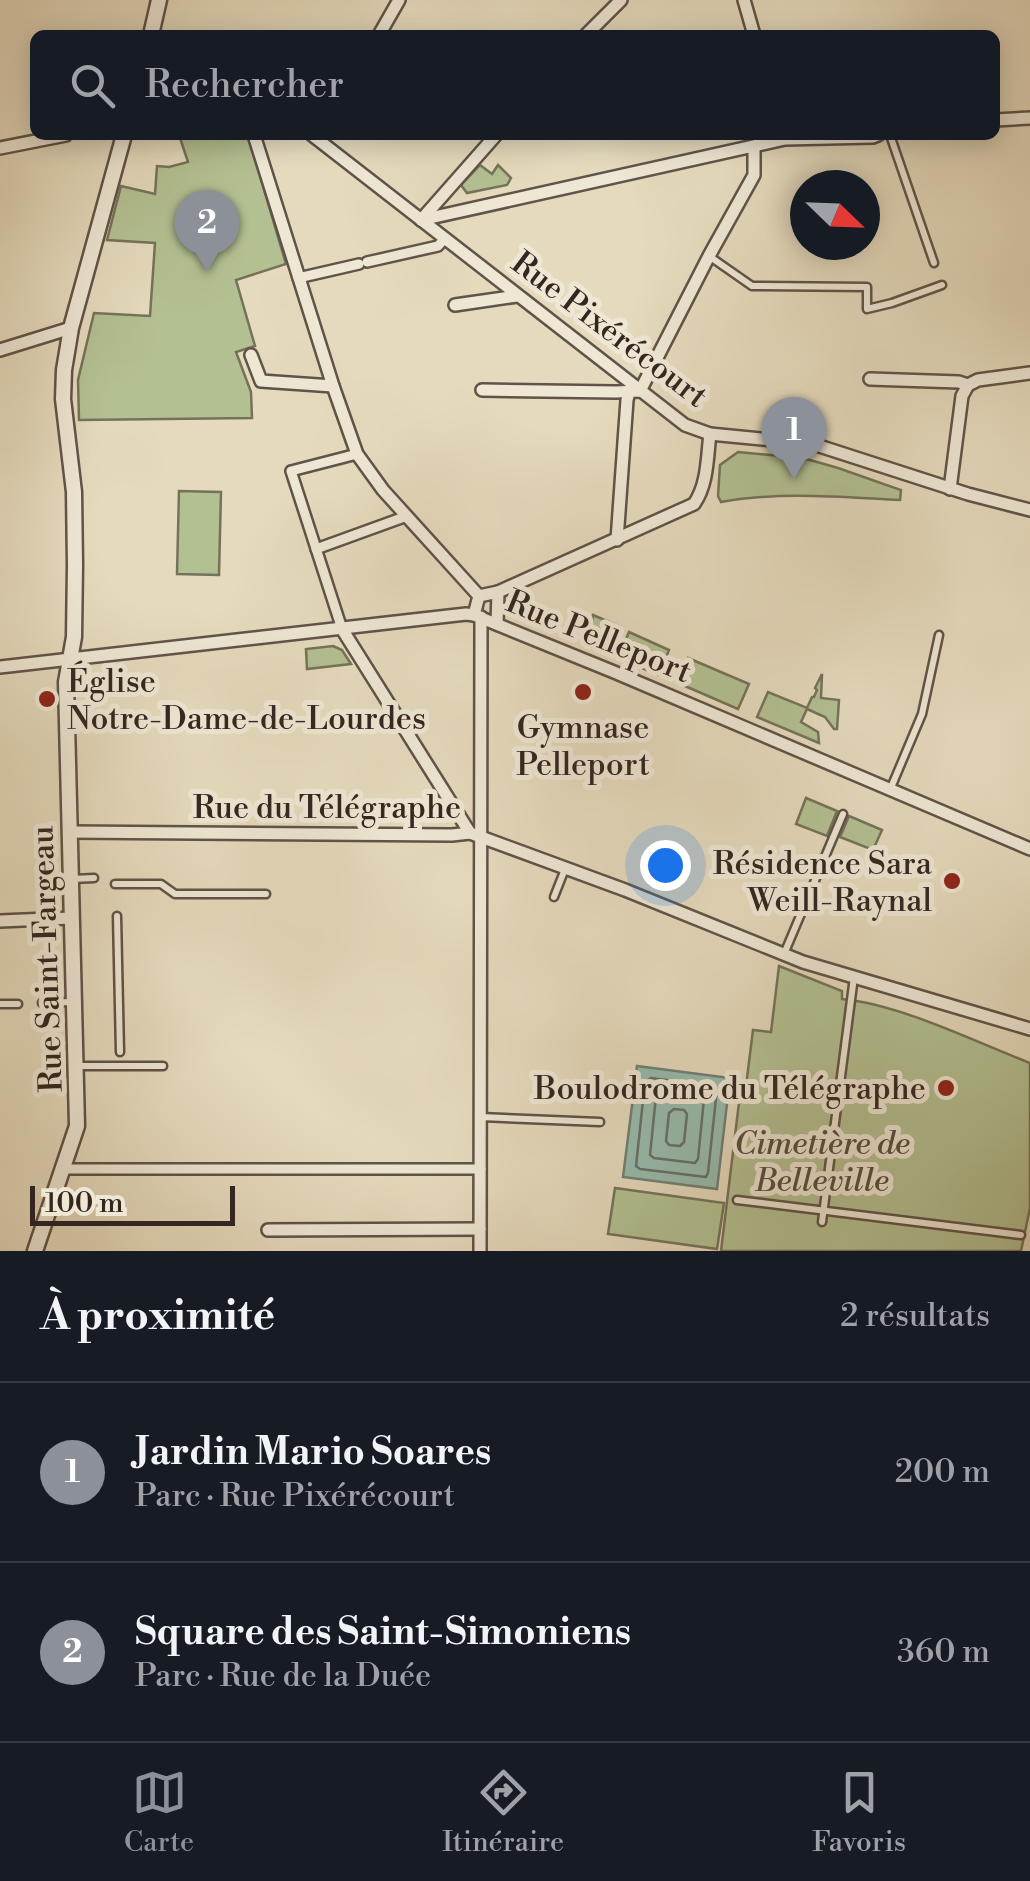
<!DOCTYPE html>
<html lang="fr">
<meta charset="utf-8">
<style>
:root{--surface:#171b24;--page:#242831;--text:#f1f3f6;--muted:#9ea1a6;--line:#363941;--accent:#8c9099}
body{margin:0;font-family:"Libre Bodoni",serif;background:var(--page);color:var(--text)}
.compass{position:absolute;left:790px;top:170px;width:90px;height:90px;border-radius:50%;background:var(--surface);box-shadow:0 5px 25px #0003;rotate:113deg}
.scale{position:absolute;left:30px;bottom:25px;width:205px;box-sizing:border-box;padding-left:10px;border:5px solid #342621;border-top:0;font-size:28px;line-height:35px;white-space:nowrap;color:#342621;-webkit-text-stroke:8px #eee7d4;paint-order:stroke}
.you{position:absolute;left:665px;top:865px;width:35px;height:35px;margin:-25px;border:8px solid #fff;border-radius:50%;background:#1a73e8;box-shadow:0 0 0 15px #1a73e833}
.badge{display:grid;place-items:center;width:65px;height:65px;border-radius:50%;background:var(--accent);color:#fff;font-size:32px;font-weight:700}
.pin{position:absolute;translate:-50% -82px;filter:drop-shadow(0 2px 5px #0008)}
.pin::after{content:'';position:absolute;top:52px;width:35px;height:30px;background:inherit;clip-path:polygon(0 0,100% 0,50% 100%)}
.list{margin:0;padding:0;list-style:none}
h2{display:flex;justify-content:space-between;align-items:center;height:130px;margin:0;padding:0 40px;font-size:42px}
h2 small{font-size:32px;font-weight:400;color:var(--muted)}
.list li{display:grid;grid-template-columns:65px 1fr auto;gap:30px;align-items:center;box-sizing:border-box;height:180px;padding:0 40px;border-top:2px solid var(--line)}
.list b{display:block;font-size:38px;white-space:nowrap}
.list p{margin:0;font-size:32px;white-space:nowrap;color:var(--muted)}
.list em{font-size:32px;font-style:normal;color:var(--muted)}
.icon{flex:none;width:55px;height:55px;fill:none;stroke:currentColor;stroke-width:2;stroke-linecap:round;stroke-linejoin:round}
.map{position:relative;flex:none;width:1030px;height:1251px;overflow:hidden}
.search{position:absolute;background:var(--surface);box-shadow:0 5px 25px #0003;left:30px;right:30px;top:30px;height:110px;display:flex;align-items:center;gap:25px;box-sizing:border-box;padding:0 35px;border-radius:15px;color:var(--muted);font-size:38px}
.sheet{height:490px;background:var(--surface)}
nav{display:flex;justify-content:space-around;align-items:center;box-sizing:border-box;height:140px;border-top:2px solid var(--line);background:var(--surface);font-size:28px;color:var(--muted)}
nav a{display:grid;justify-items:center;gap:5px}
nav .on{color:var(--accent)}
.map>svg:first-child{display:block}
</style>
<div class="map">
<svg width="1030" height="1251" viewBox="0 0 1030 1251">
<rect width="100%" height="100%" fill="#e5dabd"/>
<filter id="stains"><feTurbulence type="fractalNoise" baseFrequency=".002" numOctaves="4"/><feColorMatrix values="0 0 0 0 .2 0 0 0 0 .09 0 0 0 0 .02 0 0 0 .5 -.17"/></filter>
<radialGradient id="worn" r=".72"><stop offset=".6" stop-color="#630" stop-opacity="0"/><stop offset="1" stop-color="#630" stop-opacity=".3"/></radialGradient>
<g fill="#b3c092" stroke="#74735a" stroke-width="2.5">
<path d="M179,135H248L286,264L236,280L255,346L236,352L251,392L252,418L79,420L78,380L94,313L150,316L155,243L107,240L121,186L155,194L157,166L169,167L188,162Z"/>
<path d="M480,165L492,174L498,165L511,178L507,185L467,193L461,185Z"/>
<path d="M738,452L803,458L838,468L901,490L900,500C840,497 781,491 721,502L718,496L720,465Z"/>
<path d="M179,491L221,492L219,575L177,574Z"/>
<path d="M593,615L621,627L609,653L590,645Z"/>
<path d="M629,632L669,650L659,675L618,658Z"/>
<path d="M333,646L342,650L351,664L307,669L306,649Z"/>
<path d="M688,658L749,684L738,709L678,683Z"/>
<path d="M822,674L821,698L839,700L837,729H834L825,717L807,709L801,722L818,732L819,743L757,717L768,692L807,708L812,697H814L817,690L815,688Z"/>
<path d="M806,798L837,811L827,836L796,824Z"/>
<path d="M849,816L882,830L873,850L840,837Z"/>
<path d="M779,966L842,991V999C902,1005 973,1041 1030,1063V1208L1021,1251H721L741,1086H746L753,1030L771,1032Z"/>
<path d="M615,1188L724,1203L717,1249L608,1234Z"/>
</g>
<path fill="#96bbae" stroke="#6f7f76" stroke-width="2.5" d="M637,1066L730,1078L717,1189L623,1177Z"/>
<g fill="none" stroke-linecap="round" stroke-linejoin="round">
<g stroke="#657068" stroke-width="2.5">
<path d="M651,1078L714,1086L717,1089L708,1173L706,1177L640,1169L636,1166L645,1082Z"/>
<path d="M662,1092L700,1097L704,1099L698,1159L695,1163L654,1158L650,1155L656,1096Z"/>
<path d="M674,1109L684,1110L687,1114L684,1142L680,1146L669,1145L666,1141L669,1113Z"/>
</g>
<g stroke="#605348" stroke-width="11">
<g id="service">
<path d="M890,135L934,263"/>
<path d="M709,256L752,286L867,287V309L892,303L942,285"/>
<path d="M890,790L922,714L939,635"/>
<path d="M72,879L94,878"/>
<path d="M115,884H161L175,894H266"/>
<path d="M554,897L565,869"/>
<path d="M117,916L120,1052"/>
<path d="M784,954L843,814"/>
<path d="M42,1003L71,1002"/>
<path d="M0,1004H18"/>
<path d="M78,1066H163"/>
<path d="M481,1117L600,1122"/>
<path d="M737,1200L1021,1235"/>
<path d="M822,1222L854,977"/>
</g>
</g>
<g stroke="#605348" stroke-width="14">
<g id="pedestrian">
<path d="M367,262L438,246L445,238"/>
<path d="M298,278L359,264"/>
<path d="M316,549L407,516"/>
<path d="M342,629L291,471L357,454"/>
<path d="M64,1169H481"/>
</g>
</g>
<g stroke="#605348" stroke-width="16">
<g id="minor">
<path d="M744,0L754,35"/>
<path d="M379,35L399,0"/>
<path d="M586,35L621,0"/>
<path d="M995,120L1030,118"/>
<path d="M254,135L333,386L357,454L383,490L479,596L474,615"/>
<path d="M312,135L685,425L710,434L813,444L968,494L1030,510"/>
<path d="M0,148L66,135"/>
<path d="M421,220L785,139L873,137L878,135"/>
<path d="M421,220L496,135"/>
<path d="M455,305L517,296"/>
<path d="M0,350L71,328"/>
<path d="M251,355L261,381L333,386"/>
<path d="M870,379L959,382L968,385L978,380L1030,373"/>
<path d="M482,390L616,392L640,391"/>
<path d="M640,391L709,256L754,175V146"/>
<path d="M950,489L962,396L968,385"/>
<path d="M617,540L627,400L629,392"/>
<path d="M479,596L498,592L694,504C708,484 707,457 710,434"/>
<path d="M497,624L498,592"/>
<path d="M342,629L470,833"/>
<path d="M0,667L466,614L474,615L614,672L1030,849"/>
<path d="M69,832L452,835L470,833L625,890L803,962L1030,1029"/>
<path d="M0,921L71,918"/>
<path d="M268,1230L480,1229"/>
<path d="M480,1251L481,617"/>
</g>
</g>
<g stroke="#605348" stroke-width="19">
<g id="tertiary">
<path d="M151,35L159,0"/>
<path d="M35,1251L77,1126L66,682L74,637L75,565L74,492L63,399L64,370L71,328L124,135"/>
</g>
</g>
<use href="#service" stroke="#eee7d4" stroke-width="6"/>
<use href="#pedestrian" stroke="#eee7d4" stroke-width="9"/>
<use href="#minor" stroke="#eee7d4" stroke-width="11"/>
<use href="#tertiary" stroke="#eee7d4" stroke-width="14"/>
</g>
<g fill="#8f2418" stroke="#eee7d4" stroke-width="4">
<circle cx="583" cy="692" r="10"/>
<circle cx="47" cy="699" r="10"/>
<circle cx="952" cy="881" r="10"/>
<circle cx="946" cy="1088" r="10"/>
</g>
<g text-anchor="middle" stroke-width="10" stroke-linejoin="round" paint-order="stroke">
<g font-size="32" fill="#342621" stroke="#eee7d4">
<text transform="translate(610 329) rotate(37)" y="11">Rue Pixérécourt</text>
<text transform="translate(599 636) rotate(22)" y="11">Rue Pelleport</text>
<text x="327" y="818">Rue du Télégraphe</text>
<text transform="translate(46 959) rotate(-92)" y="11">Rue Saint-Fargeau</text>
</g>
<g font-size="32" fill="#342621" stroke="#eee7d4" text-anchor="end">
<text x="67" y="692" text-anchor="start">Église<tspan x="67" dy="37">Notre-Dame-de-Lourdes</tspan></text>
<text x="583" y="738" text-anchor="middle">Gymnase<tspan x="583" dy="37">Pelleport</tspan></text>
<text x="932" y="874">Résidence Sara<tspan x="932" dy="37">Weill-Raynal</tspan></text>
<text x="926" y="1099">Boulodrome du Télégraphe</text>
</g>
<g font-size="32" font-style="italic" fill="#544c3d" stroke="#eee7d4">
<text x="822" y="1154">Cimetière de<tspan x="822" dy="37">Belleville</tspan></text>
</g>
</g>
<rect width="100%" height="100%" filter="url(#stains)"/>
<rect width="100%" height="100%" fill="url(#worn)"/>
</svg>
<svg class="compass" viewBox="-18 -18 36 36"><path d="M0-13l5 13h-10z" fill="#e53935"/><path d="M0 13l5-13h-10z" fill="#9ea1a6"/></svg>
<div class="scale">100 m</div>
<div class="you"></div>
<div class="pin badge" style="left:794px;top:479px">1</div>
<div class="pin badge" style="left:207px;top:272px">2</div>
<div class="search"><svg class="icon" aria-label="search" viewBox="0 0 24 24"><circle cx="10" cy="10" r="6"/><path d="M15 15l6 6"/></svg>Rechercher</div>
</div>
<section class="sheet">
<h2>À proximité<small>2 résultats</small></h2>
<ul class="list">
<li><span class="badge">1</span><div><b>Jardin Mario Soares</b><p>Parc · Rue Pixérécourt</p></div><em>200 m</em></li>
<li><span class="badge">2</span><div><b>Square des Saint-Simoniens</b><p>Parc · Rue de la Duée</p></div><em>360 m</em></li>
</ul>
</section>
<nav>
<a class="on"><svg class="icon" aria-label="map" viewBox="0 0 24 24"><path d="M3 6l6-2 6 2 6-2v14l-6 2-6-2-6 2zM9 4v14M15 6v14"/></svg>Carte</a>
<a><svg class="icon" aria-label="directions" viewBox="0 0 24 24"><path d="M12 3l9 9-9 9-9-9zM9 14v-3h6M13 9l2 2-2 2"/></svg>Itinéraire</a>
<a><svg class="icon" aria-label="saved" viewBox="0 0 24 24"><path d="M7 4h10v16l-5-4-5 4z"/></svg>Favoris</a>
</nav>
